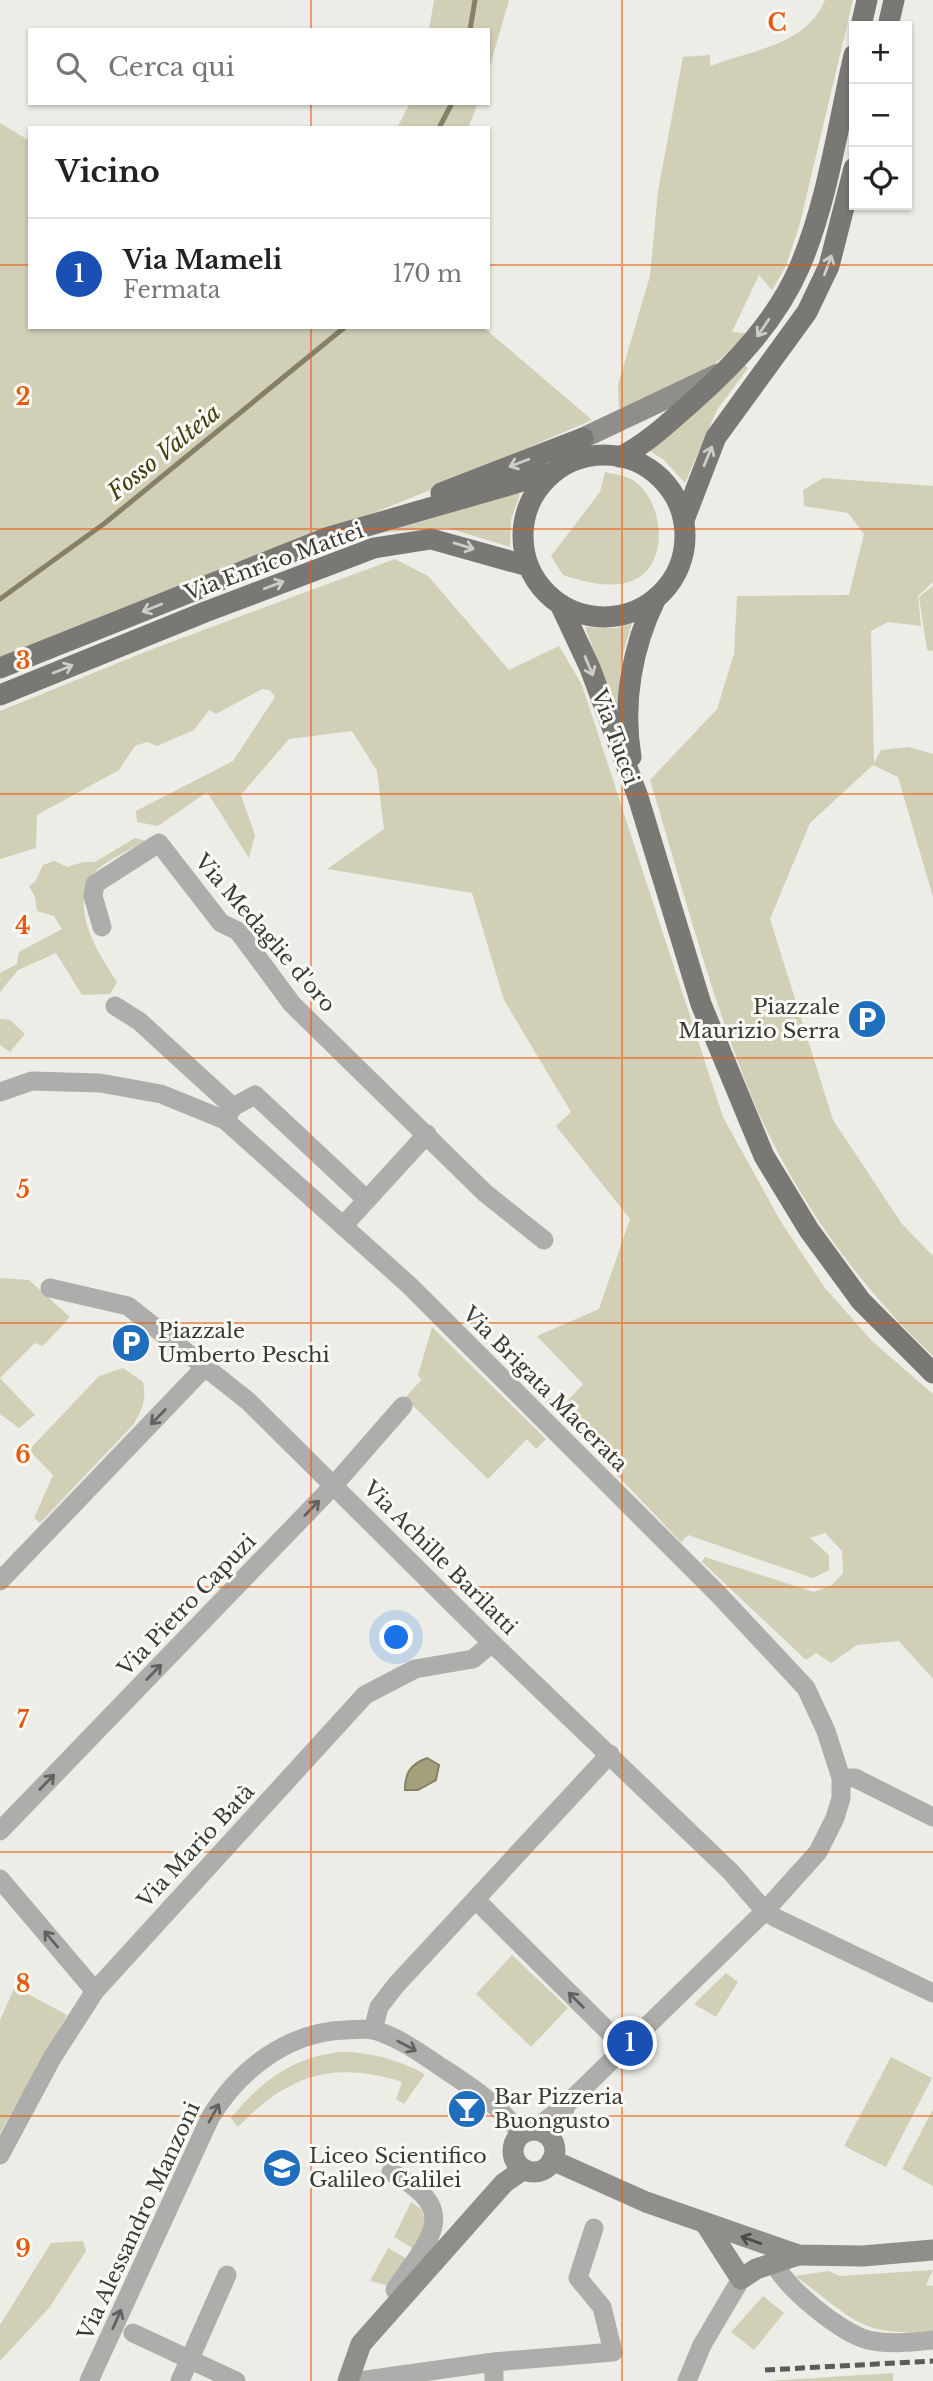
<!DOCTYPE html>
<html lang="it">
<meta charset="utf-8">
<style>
:root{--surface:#fff;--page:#f2f2f2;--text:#222;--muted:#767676;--line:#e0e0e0;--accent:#206ebe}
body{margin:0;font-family:"Libre Baskerville",serif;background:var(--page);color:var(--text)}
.controls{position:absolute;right:21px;top:21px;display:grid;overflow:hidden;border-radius:0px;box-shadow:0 2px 5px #0004}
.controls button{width:63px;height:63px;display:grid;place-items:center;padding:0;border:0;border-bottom:2px solid var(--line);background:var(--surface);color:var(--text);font:35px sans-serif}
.you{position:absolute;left:397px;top:1638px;width:24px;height:24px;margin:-18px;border:5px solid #fff;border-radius:50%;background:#1a73e8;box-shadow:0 0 0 10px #1a73e833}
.badge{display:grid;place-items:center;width:46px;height:46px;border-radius:50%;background:var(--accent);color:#fff;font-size:23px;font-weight:700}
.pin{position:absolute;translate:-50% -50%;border:4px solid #fff;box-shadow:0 2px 7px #0006}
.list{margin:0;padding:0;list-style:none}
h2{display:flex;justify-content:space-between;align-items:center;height:91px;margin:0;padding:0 28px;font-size:30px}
h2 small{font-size:23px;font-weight:400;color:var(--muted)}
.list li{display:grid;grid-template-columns:46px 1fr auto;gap:21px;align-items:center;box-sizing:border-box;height:112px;padding:0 28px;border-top:2px solid var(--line)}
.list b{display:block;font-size:26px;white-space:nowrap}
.list p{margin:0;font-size:23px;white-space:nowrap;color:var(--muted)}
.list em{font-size:23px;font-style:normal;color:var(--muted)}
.icon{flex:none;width:38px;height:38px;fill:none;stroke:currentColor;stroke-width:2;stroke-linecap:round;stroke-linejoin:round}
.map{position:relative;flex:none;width:933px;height:2381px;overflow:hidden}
.search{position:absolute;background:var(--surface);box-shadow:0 2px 5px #0004;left:28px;top:28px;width:462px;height:77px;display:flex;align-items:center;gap:18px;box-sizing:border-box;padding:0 24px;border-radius:0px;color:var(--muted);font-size:26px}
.panel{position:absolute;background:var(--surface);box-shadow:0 2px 5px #0004;left:28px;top:126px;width:462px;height:203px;border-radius:0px}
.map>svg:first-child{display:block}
</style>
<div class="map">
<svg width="933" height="2381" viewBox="0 0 933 2381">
<rect width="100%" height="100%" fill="#edede7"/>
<g fill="#d1cfb5">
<path d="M434,0H509L488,73V30H429Z"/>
<path d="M825,0H853L800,223L786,266L772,290L759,275L732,332L746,333C710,376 672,392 619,409L618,385L650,276L658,191L683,57L710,55V66C751,50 806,46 825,0Z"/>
<path d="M410,103H478L468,128H397Z"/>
<path d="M0,123L30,141V327H483L592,420L428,491L0,663Z"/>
<path d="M745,365L748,368L717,410L685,483L664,460L650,451Z"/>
<path d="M605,472C613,474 623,475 631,479C662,497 671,558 638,578C616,591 585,582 563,575L551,556L600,492Z"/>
<path d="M823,478L933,486V582L918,596L921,626L888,622L871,631L874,763L881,750L909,747L933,754V897L898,777L873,765L810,823L770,919L833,1120L902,1224L933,1256V1356C852,1280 782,1179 743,1075C706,979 680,879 650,780L717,709L734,654L737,596L849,595L864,534L848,513L804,506L803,490Z"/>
<path d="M517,493L520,494L511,520L510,547L448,528L386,532Z"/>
<path d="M395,559L428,576L509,670L559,646L582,685L723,1117L781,1222L825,1288L872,1341L933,1394V1679L899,1641L857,1645L831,1663L816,1653L806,1660L702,1562L705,1557L814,1592L832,1585L843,1573L842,1551L825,1533L810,1538L829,1555V1570L813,1578L688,1535L681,1542L558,1413L485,1341L497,1345L560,1409L583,1384L537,1336L599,1309L630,1219L556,1126L571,1112L504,1000L472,893L327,869L384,829L377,771L352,731L289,739L241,795L255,835L249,858L207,792L158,826L137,822L136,811L233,761L275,697L270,690L262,689L216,714L209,710L194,730L157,746L147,742L135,746L119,770L37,815L36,848L0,859V711L155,648Z"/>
<path d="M933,586V651L927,650L919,597Z"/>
<path d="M632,623L622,657L617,713L585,627L617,628Z"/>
<path d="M135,838L145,841C133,848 102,863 94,873C68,909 98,952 117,982L110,994L82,995L56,953L18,970L0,992V973L17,964L19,952L62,929L54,916L37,911L35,897L29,886L35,882L43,865L54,861L68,867L83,862H95Z"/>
<path d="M0,1019L10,1020L25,1034L10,1052L0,1045Z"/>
<path d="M0,1278L29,1280L70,1317L43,1346L35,1343L0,1378L35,1415L19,1428L0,1414Z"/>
<path d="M432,1327L546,1439L536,1449L527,1439L488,1479L405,1398L421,1380L418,1375Z"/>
<path d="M123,1368L143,1382C147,1400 142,1410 133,1425L40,1523L34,1518L53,1475L29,1450L99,1376Z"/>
<path d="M512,1955L568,2008L531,2047L476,1994Z"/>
<path d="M726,1973L738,1982L716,2017L694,2004Z"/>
<path d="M15,1987L67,2015L0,2133V2020Z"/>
<path d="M341,2052C371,2052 399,2060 425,2074L404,2104L396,2099L402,2082C332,2060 287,2076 238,2127L231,2118C261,2081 293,2057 341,2052Z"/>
<path d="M891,2057L932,2078L886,2167L844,2146Z"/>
<path d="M933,2109V2186L902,2169Z"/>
<path d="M411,2202L421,2209L427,2226L414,2249L394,2237Z"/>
<path d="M83,2241L86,2251L49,2308L0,2361V2325L51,2243Z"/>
<path d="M388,2248L407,2259L390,2286L370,2281Z"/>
<path d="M933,2270L926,2285L933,2286V2331C859,2338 851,2316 795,2276L828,2271L840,2276Z"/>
<path d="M763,2296L784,2313L754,2350L731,2332Z"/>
<path d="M893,2373V2381H768Z"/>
</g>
<path fill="#a4a07b" stroke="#848167" stroke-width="2" d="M427,1758L439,1765L436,1780L418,1790H405C405,1774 409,1765 427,1758Z"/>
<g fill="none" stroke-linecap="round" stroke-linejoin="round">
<g stroke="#848167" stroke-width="5">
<path d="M470,30L475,0"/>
<path d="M439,128L452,103"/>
<path d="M0,599L105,523L345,327"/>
</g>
<g stroke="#adadab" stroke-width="19">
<path d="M102,927L93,896L95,884L159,843L221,923L238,931L292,1004L485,1193L544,1240"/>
<path d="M115,1006L139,1021L233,1107"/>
<path d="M0,1092L32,1081L100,1083L161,1094L225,1120L410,1286L719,1595L806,1688L826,1731L841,1778V1798L835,1818L818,1852L765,1911L569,2102L534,2130"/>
<path d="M225,1120L233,1107L255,1095L366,1199"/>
<path d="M343,1226L427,1134"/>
<path d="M50,1288L128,1306L248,1401L492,1643L731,1872L765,1911L776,1918L933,1993"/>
<path d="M0,1581L205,1367"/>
<path d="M841,1778H855L933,1817"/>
<path d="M0,1831L334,1485L403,1406"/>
<path d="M0,1879L95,1991"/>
<path d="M476,1900L625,2048"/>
<path d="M373,2030L379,2007L396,1985L610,1754"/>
<path d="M550,2137L565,2109"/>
<path d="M0,2155L52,2058L95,1991L365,1695L415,1669L473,1659L492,1643"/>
<path d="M391,2172C463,2211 430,2237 395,2290L403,2298"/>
<path d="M774,2262C784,2287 841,2333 868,2340C888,2345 913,2342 933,2340"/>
<path d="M133,2333L236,2381"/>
<path d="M494,2362L613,2352L602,2307L578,2278L594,2228"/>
<path d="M89,2381L210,2118C239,2069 289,2031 347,2030C356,2030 366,2028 374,2030C399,2037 423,2055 444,2069C472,2087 501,2107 521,2134"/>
<path d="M180,2381L227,2275"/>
<path d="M359,2381L494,2362V2381"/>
<path d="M687,2381L702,2345L741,2279"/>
</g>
<g stroke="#8f8e8b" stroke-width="21">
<path d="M583,438L718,374"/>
<circle cx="534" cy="2151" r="21"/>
<path d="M552,2160L646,2202L798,2255L863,2256L933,2250"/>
<path d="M705,2223L741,2279L756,2269L798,2255"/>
<path d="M348,2381L361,2344L504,2183L524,2169"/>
</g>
<g stroke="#797874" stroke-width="21">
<path d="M861,26L867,0"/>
<path d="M888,26L894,0"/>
<circle cx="604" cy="536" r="81"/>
<path d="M620,457C648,443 669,422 692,402C735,364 777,320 800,266C828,200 838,124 854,55"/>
<path d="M441,493L583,438"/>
<path d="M684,520L716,437L807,312L829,266L854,168"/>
<path d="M560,604L590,668L638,797L701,1004L764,1156L809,1230L861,1301L933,1373"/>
<path d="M0,668L329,537L554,472"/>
<path d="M0,695L205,612L374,548L431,539L528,566"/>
<path d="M631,757C622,703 632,647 656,598"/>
</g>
<path stroke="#5b5b58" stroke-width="5" stroke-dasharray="10 5" stroke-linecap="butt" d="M765,2370L933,2361"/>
</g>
<defs><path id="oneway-shaft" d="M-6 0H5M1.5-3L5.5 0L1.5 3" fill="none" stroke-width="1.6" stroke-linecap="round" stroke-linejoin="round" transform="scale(1.75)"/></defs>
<g stroke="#ceccc7">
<use href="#oneway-shaft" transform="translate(828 265) rotate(-70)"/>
<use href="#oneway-shaft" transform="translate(763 328) rotate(124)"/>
<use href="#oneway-shaft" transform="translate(708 456) rotate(-68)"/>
<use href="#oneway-shaft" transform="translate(519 463) rotate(159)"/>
<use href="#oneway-shaft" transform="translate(464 546) rotate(17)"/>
<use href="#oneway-shaft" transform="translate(274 585) rotate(-21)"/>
<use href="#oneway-shaft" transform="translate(152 608) rotate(158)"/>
<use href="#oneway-shaft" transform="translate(589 666) rotate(67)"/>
<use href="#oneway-shaft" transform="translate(63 669) rotate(-22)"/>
</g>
<g stroke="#626260">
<use href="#oneway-shaft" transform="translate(158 1417) rotate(134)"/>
<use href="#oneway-shaft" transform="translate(312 1508) rotate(-46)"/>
<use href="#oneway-shaft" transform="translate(154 1672) rotate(-46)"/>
<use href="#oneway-shaft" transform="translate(47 1782) rotate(-46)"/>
<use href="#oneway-shaft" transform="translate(51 1939) rotate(-130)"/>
<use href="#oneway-shaft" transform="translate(576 2000) rotate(-135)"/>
<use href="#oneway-shaft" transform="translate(407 2046) rotate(28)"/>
<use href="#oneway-shaft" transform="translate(214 2113) rotate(-61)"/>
<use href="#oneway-shaft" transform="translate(117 2319) rotate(-66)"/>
</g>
<use stroke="#4b4b48" href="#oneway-shaft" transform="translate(751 2240) rotate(-160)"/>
<path fill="none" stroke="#e8590c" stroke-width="2" stroke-opacity="0.55" d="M311,0V30M622,0V2381M311,103V128M0,265H30M488,265H933M311,327V2381M0,529H933M0,794H933M0,1058H933M0,1323H933M0,1587H933M0,1852H933M0,2116H933"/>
<defs>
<g id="parking-disc" transform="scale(2.0125)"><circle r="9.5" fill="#206ebe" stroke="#fbfaf4"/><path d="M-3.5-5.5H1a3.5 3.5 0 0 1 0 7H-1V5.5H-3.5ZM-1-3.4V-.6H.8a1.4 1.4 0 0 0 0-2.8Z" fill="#fff"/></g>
<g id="bar-disc" transform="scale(2.0125)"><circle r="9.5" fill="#206ebe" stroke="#fbfaf4"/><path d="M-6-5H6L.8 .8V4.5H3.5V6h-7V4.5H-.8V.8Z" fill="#fff"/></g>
<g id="university-disc" transform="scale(2.0125)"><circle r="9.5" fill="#206ebe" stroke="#fbfaf4"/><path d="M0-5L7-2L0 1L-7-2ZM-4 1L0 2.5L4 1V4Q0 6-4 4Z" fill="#fff"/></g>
</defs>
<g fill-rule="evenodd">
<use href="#parking-disc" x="867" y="1019"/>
<use href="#parking-disc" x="131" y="1343"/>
<use href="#bar-disc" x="467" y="2109"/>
<use href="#university-disc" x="282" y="2168"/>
</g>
<g text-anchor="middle" stroke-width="6" stroke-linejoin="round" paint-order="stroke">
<g font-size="21" fill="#3a3a37" stroke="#fbfaf4">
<text transform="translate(274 562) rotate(-20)" y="7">Via Enrico Mattei</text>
<text transform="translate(615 737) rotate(70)" y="7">Via Tucci</text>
<text transform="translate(265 933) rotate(49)" y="7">Via Medaglie d'oro</text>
<text transform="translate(545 1389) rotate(45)" y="7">Via Brigata Macerata</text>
<text transform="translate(440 1558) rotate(45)" y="7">Via Achille Barilatti</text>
<text transform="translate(187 1605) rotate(-46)" y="7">Via Pietro Capuzi</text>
<text transform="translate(196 1846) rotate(-47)" y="7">Via Mario Batà</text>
<text transform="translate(139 2221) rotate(-65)" y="7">Via Alessandro Manzoni</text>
</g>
<g font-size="21" fill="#3a3a37" stroke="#fbfaf4" text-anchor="start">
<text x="840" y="1014" text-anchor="end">Piazzale<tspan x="840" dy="24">Maurizio Serra</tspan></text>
<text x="158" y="1338">Piazzale<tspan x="158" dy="24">Umberto Peschi</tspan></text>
<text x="494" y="2104">Bar Pizzeria<tspan x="494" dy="24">Buongusto</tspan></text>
<text x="309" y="2163">Liceo Scientifico<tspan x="309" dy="24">Galileo Galilei</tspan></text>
</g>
<g font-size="23" font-style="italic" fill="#433d0e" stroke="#fbfaf4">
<text transform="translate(164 452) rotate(-39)" y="8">Fosso Valteia</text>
</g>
</g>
<g font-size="23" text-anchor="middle" font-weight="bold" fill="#e8590c" stroke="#fbfaf4" stroke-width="6" stroke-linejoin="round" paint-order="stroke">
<text x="777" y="31">C</text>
<text x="23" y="405">2</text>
<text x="23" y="669">3</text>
<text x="23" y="934">4</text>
<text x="23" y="1198">5</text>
<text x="23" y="1463">6</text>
<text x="23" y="1728">7</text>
<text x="23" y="1992">8</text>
<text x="23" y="2257">9</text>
</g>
</svg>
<div class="controls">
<button>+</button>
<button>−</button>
<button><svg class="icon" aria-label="locate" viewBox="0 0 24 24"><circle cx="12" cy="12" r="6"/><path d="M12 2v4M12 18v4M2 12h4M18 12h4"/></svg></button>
</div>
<div class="you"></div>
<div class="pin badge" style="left:630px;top:2043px;background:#1a4fb4">1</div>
<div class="search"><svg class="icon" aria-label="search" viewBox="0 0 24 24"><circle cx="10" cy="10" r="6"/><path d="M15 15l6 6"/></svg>Cerca qui</div>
<section class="panel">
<h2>Vicino<small></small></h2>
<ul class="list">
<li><span class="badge" style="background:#1a4fb4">1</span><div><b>Via Mameli</b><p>Fermata</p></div><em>170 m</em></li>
</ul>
</section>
</div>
